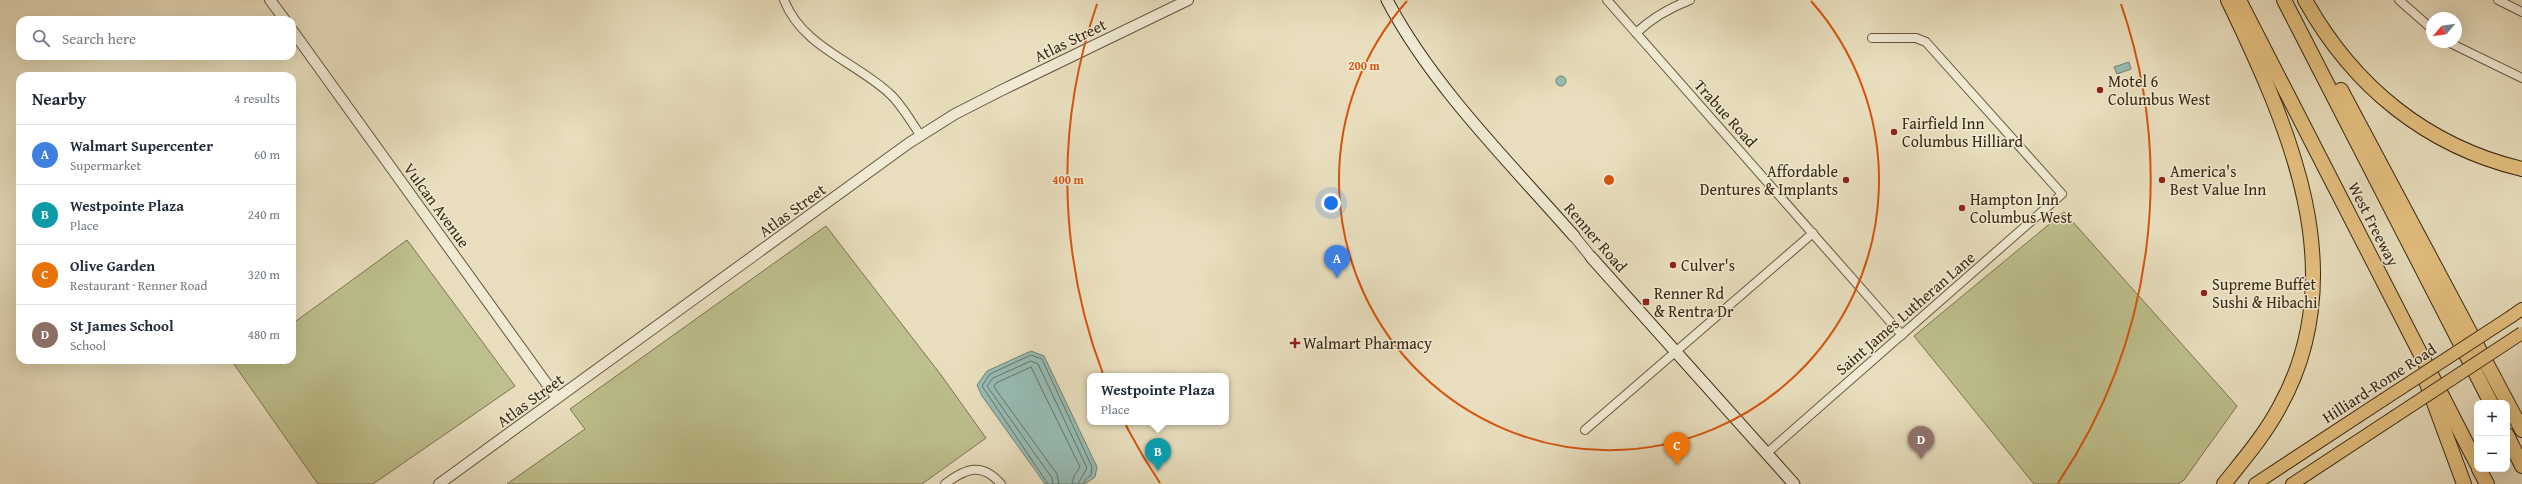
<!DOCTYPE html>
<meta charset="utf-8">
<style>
:root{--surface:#fff;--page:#f6f6f7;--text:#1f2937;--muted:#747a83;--line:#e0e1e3;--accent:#111827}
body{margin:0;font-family:"Gentium Book Plus",serif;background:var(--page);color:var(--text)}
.controls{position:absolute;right:12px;bottom:12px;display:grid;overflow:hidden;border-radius:8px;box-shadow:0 4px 16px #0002}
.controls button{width:36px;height:36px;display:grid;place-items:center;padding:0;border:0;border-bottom:1px solid var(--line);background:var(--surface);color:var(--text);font:20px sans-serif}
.compass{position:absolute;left:2426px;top:12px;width:36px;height:36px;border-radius:50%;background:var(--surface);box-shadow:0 4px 16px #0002;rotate:241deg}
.you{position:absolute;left:1331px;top:203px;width:14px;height:14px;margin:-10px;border:3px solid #fff;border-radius:50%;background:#1a73e8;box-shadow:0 0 0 6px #1a73e833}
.badge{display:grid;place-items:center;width:26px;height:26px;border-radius:50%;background:var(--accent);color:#fff;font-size:13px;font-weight:700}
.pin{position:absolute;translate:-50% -33px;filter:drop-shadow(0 1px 2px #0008)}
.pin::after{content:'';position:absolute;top:21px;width:14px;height:12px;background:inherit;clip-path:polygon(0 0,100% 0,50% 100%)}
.popup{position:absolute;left:1087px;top:373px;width:142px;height:52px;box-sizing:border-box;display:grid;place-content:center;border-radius:8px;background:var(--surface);filter:drop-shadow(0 1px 3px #0005);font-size:13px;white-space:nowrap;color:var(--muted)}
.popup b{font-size:15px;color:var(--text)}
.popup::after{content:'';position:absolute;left:50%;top:100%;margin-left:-8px;border:8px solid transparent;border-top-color:var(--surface)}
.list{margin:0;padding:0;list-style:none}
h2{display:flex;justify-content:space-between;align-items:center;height:52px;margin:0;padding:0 16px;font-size:17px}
h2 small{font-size:13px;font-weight:400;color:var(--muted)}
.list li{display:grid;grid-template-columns:26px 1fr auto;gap:12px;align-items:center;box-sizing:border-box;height:60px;padding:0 16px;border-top:1px solid var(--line)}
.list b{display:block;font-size:15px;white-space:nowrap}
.list p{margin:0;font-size:13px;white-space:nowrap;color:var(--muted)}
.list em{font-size:13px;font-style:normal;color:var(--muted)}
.icon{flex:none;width:22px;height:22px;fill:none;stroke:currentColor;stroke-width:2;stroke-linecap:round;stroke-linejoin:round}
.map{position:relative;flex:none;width:2522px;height:484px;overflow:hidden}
.search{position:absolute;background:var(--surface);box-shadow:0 4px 16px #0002;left:16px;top:16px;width:280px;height:44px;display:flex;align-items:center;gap:10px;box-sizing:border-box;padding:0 14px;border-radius:12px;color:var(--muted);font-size:15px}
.panel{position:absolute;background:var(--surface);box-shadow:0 4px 16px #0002;left:16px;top:72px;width:280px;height:292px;border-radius:12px}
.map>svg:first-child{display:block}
</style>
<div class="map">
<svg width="2522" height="484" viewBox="0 0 2522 484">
<rect width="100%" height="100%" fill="#e8debd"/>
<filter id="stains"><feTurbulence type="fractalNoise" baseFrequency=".005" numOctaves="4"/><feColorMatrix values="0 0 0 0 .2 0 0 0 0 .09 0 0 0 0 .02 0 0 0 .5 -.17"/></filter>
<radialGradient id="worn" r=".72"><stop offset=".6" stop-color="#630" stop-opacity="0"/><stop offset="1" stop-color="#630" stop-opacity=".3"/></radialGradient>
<g fill="#bdbf8c" stroke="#7b744f">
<path d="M2064,212L2237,406L2184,480L2178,484H2034L1914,336Z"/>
<path d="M826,226L941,375L986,438L922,484H507L585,429L570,409Z"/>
<path d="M407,240L515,386L373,484H318L231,360H292V324Z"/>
</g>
<g fill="#97bcb5" stroke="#718174">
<path d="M2129,62L2131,69L2117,74L2114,67Z"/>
<circle cx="1561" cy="81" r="5"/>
<path d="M1031,351L1044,356L1097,467L1095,477L1085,484H1045L982,396L977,385L987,371Z"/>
</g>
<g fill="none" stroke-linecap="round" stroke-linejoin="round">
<g stroke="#687264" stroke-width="1">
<path d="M1048,484L982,386L990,374L1031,355L1042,359L1092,467L1091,475L1085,480L1084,484"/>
<path d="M1053,484L1052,478L987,386L993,378L1031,361L1038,364L1087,468L1078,484"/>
<path d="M1059,484L1057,474L994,387L996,383L1031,367L1080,467L1074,476L1072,484"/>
</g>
<g stroke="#65563d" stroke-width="10">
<g id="minor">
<path d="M784,0C803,48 855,61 890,94C902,105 911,122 921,136"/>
<path d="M1607,0L1902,335"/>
<path d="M2399,0L2432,29"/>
<path d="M2498,0L2522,12"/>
<path d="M1636,33C1653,17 1669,8 1690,0"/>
<path d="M2448,42L2522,78"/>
<path d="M1585,430L1813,233"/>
<path d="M1767,453L2062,194L1926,42L1916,38H1872"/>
<path d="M945,484C966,468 982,462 1001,484"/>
</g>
</g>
<g stroke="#65563d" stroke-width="12">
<g id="tertiary">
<path d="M270,0L285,20"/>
<path d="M292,30L557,398"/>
<path d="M1574,236L1591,257"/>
<path d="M439,484L909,143L955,114L1002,90L1188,0"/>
</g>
</g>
<g stroke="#392812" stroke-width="13">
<g id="secondary">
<path d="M1387,0C1432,86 1510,163 1574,236"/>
<path d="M1591,257L1794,484"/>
</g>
</g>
<g stroke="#392812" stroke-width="14">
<g id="primary">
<path d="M2512,316L2522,309"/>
<path d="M2255,484L2383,400"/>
<path d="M2292,484L2394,417"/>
</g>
</g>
<g stroke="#392812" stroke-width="16">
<g id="motorway">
<path d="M2239,0L2477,464"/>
<path d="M2284,0L2491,403"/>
<path d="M2305,0C2353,86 2426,146 2522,169"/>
<path d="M2341,90L2522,430"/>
<path d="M2426,381L2464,484"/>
<path d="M2507,435L2522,466"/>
<path d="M2479,469L2487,484"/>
<path d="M2224,484C2243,460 2264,436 2279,408C2355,273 2289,127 2228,0"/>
</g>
</g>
<use href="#minor" stroke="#f0ead4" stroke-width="8"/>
<use href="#tertiary" stroke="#f0ead4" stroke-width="10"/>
<use href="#secondary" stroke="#f0ead4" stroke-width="11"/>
<use href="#primary" stroke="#e4bf7e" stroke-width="12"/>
<use href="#motorway" stroke="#e4bf7e" stroke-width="14"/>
<g stroke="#392812" stroke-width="14" stroke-linecap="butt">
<g id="primary-bridge">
<path d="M2383,400L2512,316"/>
<path d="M2394,417L2522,333"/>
</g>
</g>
<use href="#primary-bridge" stroke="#e4bf7e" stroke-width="12"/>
</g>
<g fill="none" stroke="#d6540d" stroke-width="2">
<path d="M1811 1A270 270 0 1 1 1407 1"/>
<path d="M1160 483A541 541 0 0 1 1097 4M2121 4A541 541 0 0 1 2058 483"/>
</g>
<g fill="#8f2418" stroke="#f0ead4" stroke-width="1.5">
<circle cx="2100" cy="90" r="4"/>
<circle cx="1894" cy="132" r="4"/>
<circle cx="1846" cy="180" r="4"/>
<circle cx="2162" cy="180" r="4"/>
<circle cx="1962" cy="208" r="4"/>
<circle cx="1673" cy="265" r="4"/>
<circle cx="2204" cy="293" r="4"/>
<rect x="1642" y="298" width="8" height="8" rx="2"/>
<path d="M1293 337h4v4h4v4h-4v4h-4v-4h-4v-4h4z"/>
</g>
<g text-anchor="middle" stroke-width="3" stroke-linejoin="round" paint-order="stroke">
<g font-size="16" fill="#392812" stroke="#f0ead4">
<text transform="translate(1070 40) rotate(-26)" y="6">Atlas Street</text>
<text transform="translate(1726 113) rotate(48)" y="6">Trabue Road</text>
<text transform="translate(437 205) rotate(54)" y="6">Vulcan Avenue</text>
<text transform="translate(792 210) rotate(-36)" y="6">Atlas Street</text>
<text transform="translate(2374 224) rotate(63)" y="6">West Freeway</text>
<text transform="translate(1596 237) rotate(49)" y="6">Renner Road</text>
<text transform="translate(1905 313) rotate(-41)" y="6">Saint James Lutheran Lane</text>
<text transform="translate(2379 383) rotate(-33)" y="6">Hilliard-Rome Road</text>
<text transform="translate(530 400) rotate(-36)" y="6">Atlas Street</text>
</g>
<g font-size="16" fill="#392812" stroke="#f0ead4" text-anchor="start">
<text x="2108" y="87">Motel 6<tspan x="2108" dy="18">Columbus West</tspan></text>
<text x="1902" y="129">Fairfield Inn<tspan x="1902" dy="18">Columbus Hilliard</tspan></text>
<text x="1838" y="177" text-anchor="end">Affordable<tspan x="1838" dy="18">Dentures &amp; Implants</tspan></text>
<text x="2170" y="177">America's<tspan x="2170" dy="18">Best Value Inn</tspan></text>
<text x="1970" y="205">Hampton Inn<tspan x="1970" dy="18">Columbus West</tspan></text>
<text x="1681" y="271">Culver's</text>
<text x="2212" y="290">Supreme Buffet<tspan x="2212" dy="18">Sushi &amp; Hibachi</tspan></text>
<text x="1654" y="299">Renner Rd<tspan x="1654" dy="18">&amp; Rentra Dr</tspan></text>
<text x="1303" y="349">Walmart Pharmacy</text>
</g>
</g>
<circle cx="1609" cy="180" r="6" fill="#d6540d" stroke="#f0ead4" stroke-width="2"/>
<g font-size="12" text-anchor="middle" font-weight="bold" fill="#d6540d" stroke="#f0ead4" stroke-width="3" stroke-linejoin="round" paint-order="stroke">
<text x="1364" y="70">200 m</text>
<text x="1068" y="184">400 m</text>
</g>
<rect width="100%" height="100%" filter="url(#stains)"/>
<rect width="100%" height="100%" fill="url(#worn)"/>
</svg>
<div class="controls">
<button>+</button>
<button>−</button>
</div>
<svg class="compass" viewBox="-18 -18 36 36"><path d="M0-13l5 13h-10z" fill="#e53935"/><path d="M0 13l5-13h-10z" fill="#747a83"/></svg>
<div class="you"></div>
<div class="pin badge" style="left:1337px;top:278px;background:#3f7fe0">A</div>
<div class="pin badge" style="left:1158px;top:471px;background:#0f9aa8">B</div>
<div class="popup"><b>Westpointe Plaza</b>Place</div>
<div class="pin badge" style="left:1677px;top:465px;background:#e8710a">C</div>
<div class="pin badge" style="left:1921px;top:459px;background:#8d6e63">D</div>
<div class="search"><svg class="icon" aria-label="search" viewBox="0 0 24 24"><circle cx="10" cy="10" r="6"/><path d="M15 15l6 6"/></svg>Search here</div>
<section class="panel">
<h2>Nearby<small>4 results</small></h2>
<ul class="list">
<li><span class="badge" style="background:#3f7fe0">A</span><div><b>Walmart Supercenter</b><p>Supermarket</p></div><em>60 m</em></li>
<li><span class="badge" style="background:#0f9aa8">B</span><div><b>Westpointe Plaza</b><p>Place</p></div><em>240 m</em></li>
<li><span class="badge" style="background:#e8710a">C</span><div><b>Olive Garden</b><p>Restaurant · Renner Road</p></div><em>320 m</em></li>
<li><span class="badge" style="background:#8d6e63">D</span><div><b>St James School</b><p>School</p></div><em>480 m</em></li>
</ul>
</section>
</div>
